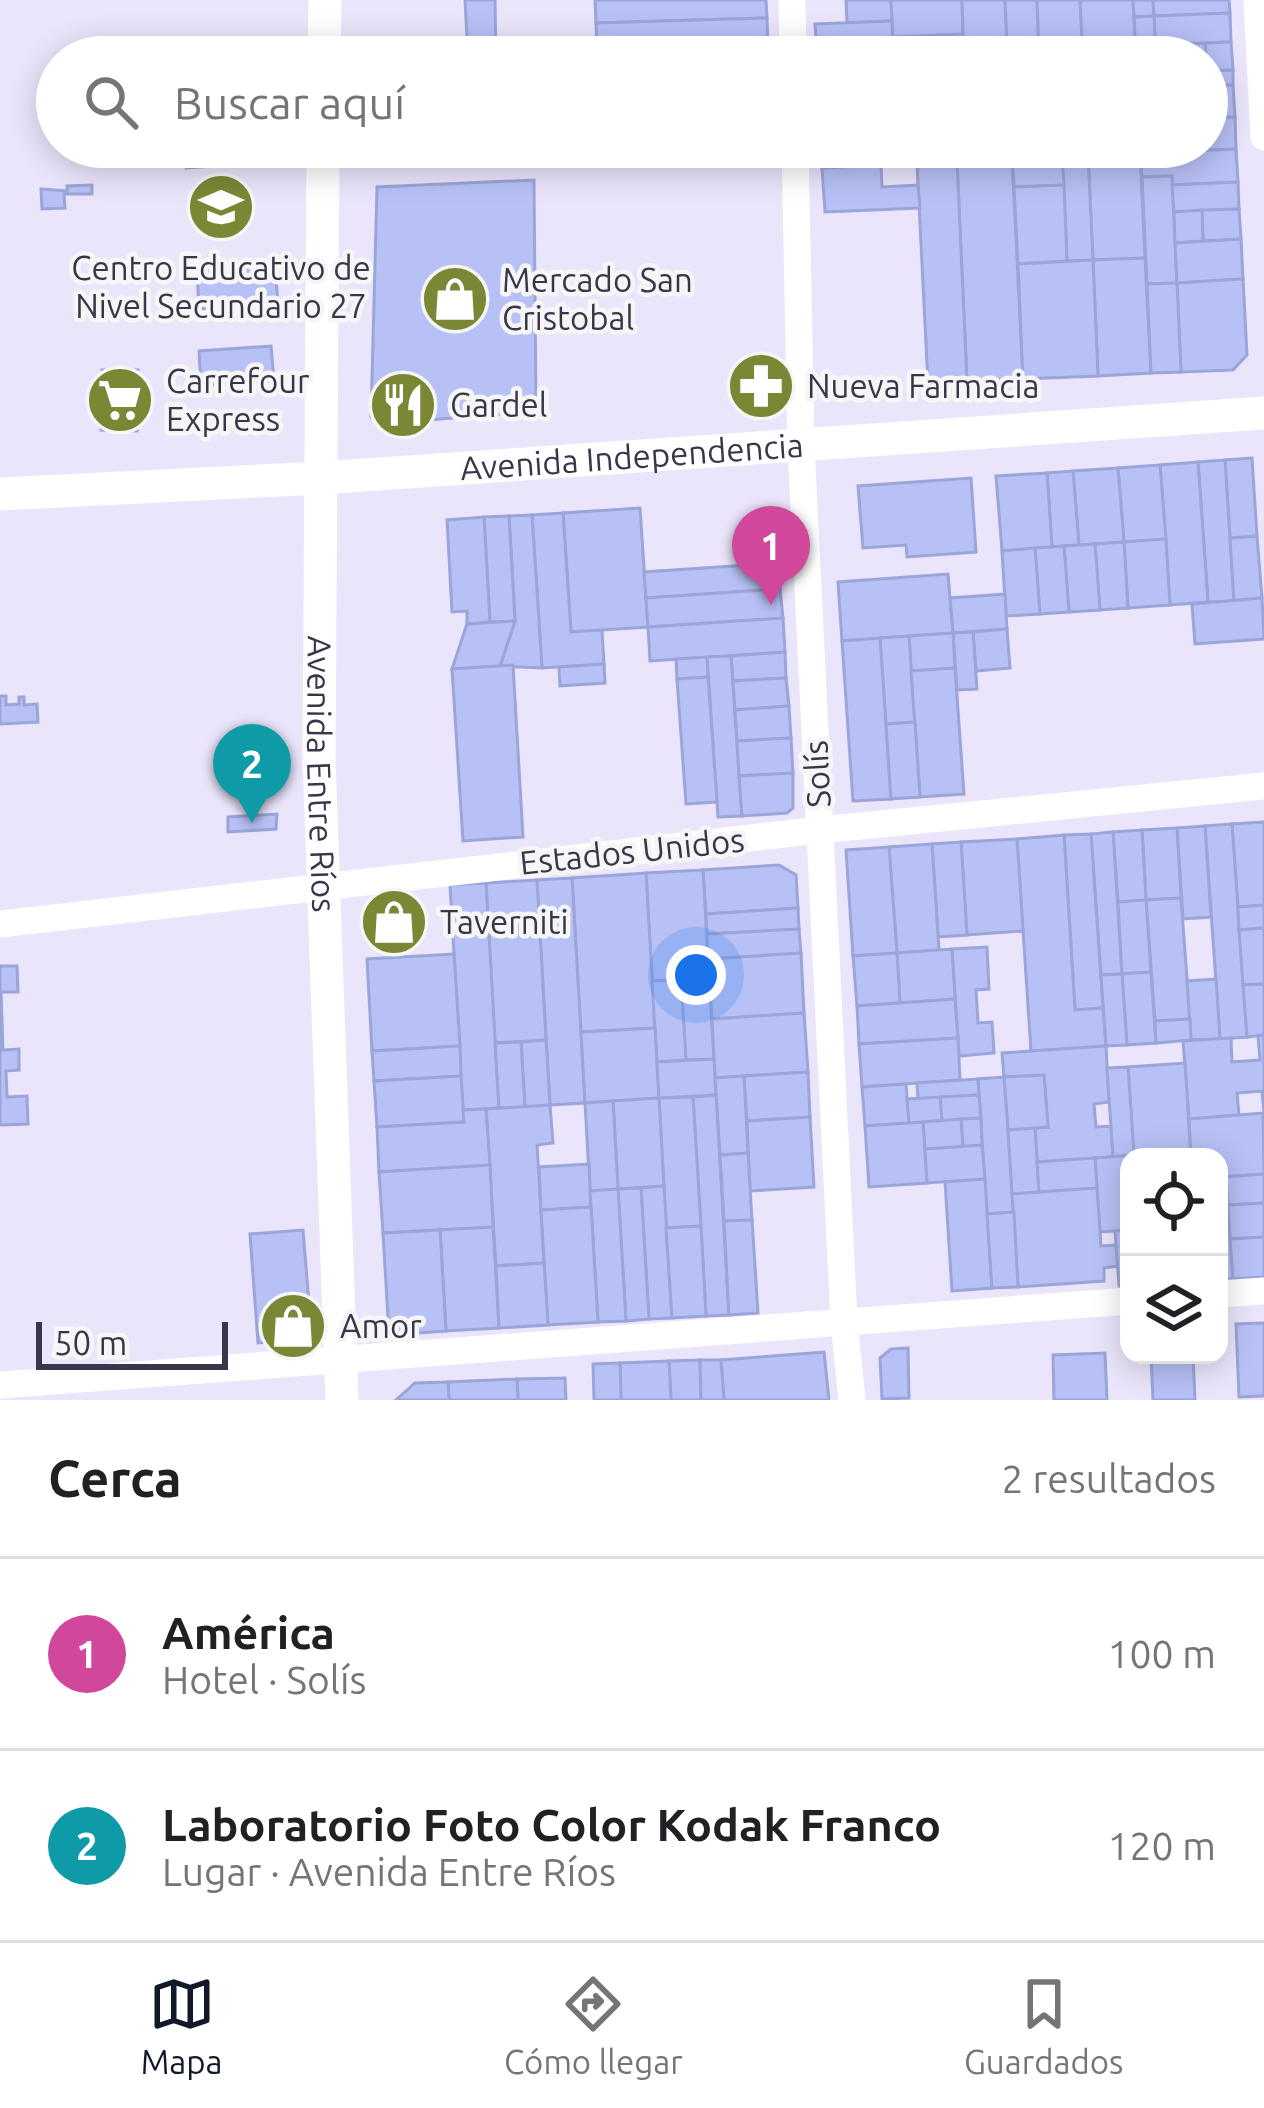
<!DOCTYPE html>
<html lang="es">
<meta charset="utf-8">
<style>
:root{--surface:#fff;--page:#f2f2f2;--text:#202124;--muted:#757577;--line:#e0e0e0;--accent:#111827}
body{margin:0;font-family:Ubuntu,sans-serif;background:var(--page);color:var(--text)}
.controls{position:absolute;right:36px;bottom:36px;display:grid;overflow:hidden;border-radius:24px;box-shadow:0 6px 30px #0003}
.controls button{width:108px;height:108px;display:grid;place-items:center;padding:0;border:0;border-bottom:3px solid var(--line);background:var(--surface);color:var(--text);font:60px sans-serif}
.scale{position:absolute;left:36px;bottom:30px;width:192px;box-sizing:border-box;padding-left:12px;border:6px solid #3b354b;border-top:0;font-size:33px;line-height:42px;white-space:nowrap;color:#3b354b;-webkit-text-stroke:9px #f6f6f6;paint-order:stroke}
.you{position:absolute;left:696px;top:975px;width:42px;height:42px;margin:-30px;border:9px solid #fff;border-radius:50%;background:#1a73e8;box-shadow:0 0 0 18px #1a73e833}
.badge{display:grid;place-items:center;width:78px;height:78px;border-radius:50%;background:var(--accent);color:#fff;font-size:39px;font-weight:700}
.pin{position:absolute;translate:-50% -99px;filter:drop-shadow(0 3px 6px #0008)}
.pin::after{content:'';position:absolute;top:63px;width:42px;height:36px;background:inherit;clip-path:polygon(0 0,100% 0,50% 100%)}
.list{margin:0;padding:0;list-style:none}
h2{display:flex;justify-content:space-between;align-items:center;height:156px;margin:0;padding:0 48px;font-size:51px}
h2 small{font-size:39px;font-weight:400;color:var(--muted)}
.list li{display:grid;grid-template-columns:78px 1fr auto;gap:36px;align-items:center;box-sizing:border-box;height:192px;padding:0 48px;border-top:3px solid var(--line)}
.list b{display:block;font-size:45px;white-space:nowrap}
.list p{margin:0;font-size:39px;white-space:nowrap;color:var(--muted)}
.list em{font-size:39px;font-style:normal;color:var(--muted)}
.icon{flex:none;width:66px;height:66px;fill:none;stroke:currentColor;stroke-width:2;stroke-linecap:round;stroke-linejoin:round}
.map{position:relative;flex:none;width:1264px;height:1400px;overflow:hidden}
.search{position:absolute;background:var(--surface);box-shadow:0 6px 30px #0003;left:36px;right:36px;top:36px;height:132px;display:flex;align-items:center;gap:30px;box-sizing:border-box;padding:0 42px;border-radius:66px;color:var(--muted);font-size:45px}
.sheet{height:540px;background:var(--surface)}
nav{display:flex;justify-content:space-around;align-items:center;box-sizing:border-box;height:168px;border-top:3px solid var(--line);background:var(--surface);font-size:33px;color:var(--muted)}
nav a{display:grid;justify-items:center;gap:6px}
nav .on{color:var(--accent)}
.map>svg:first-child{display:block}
</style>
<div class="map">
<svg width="1264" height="1400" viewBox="0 0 1264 1400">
<rect width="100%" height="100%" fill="#ebe5fc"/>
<g fill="#b8c1f6" stroke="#9ca5d9" stroke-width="3">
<path d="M465,0H495L496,57H468Z"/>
<path d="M595,0H766L767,18L596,23Z"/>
<path d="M846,0H891L892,21L847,23Z"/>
<path d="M891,0H962L963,34L893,37Z"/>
<path d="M962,0H1005L1008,57H964Z"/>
<path d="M1005,0H1037L1039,45L1007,46Z"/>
<path d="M1037,0H1080L1083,57H1039Z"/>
<path d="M1080,0H1133L1136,57H1083Z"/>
<path d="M1133,0H1153L1154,16L1134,17Z"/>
<path d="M1153,0H1229L1230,13L1154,16Z"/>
<path d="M1230,13L1231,42L1155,45L1154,16Z"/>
<path d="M1154,16L1156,57H1136L1134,17Z"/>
<path d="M767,18L768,49L597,55L596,23Z"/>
<path d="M892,21L893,52L817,55L815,24Z"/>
<path d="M1231,42L1233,70L1207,71L1205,43Z"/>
<path d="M1205,43L1206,57H1182L1181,44Z"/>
<path d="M1181,44L1182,57H1156L1155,45Z"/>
<path d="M1039,45V57H1008L1007,46Z"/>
<path d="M768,49V57H629V54Z"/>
<path d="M912,51V57H817V55Z"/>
<path d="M1233,70V85L1207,86V71Z"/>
<path d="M1233,85L1235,117L1208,118L1207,86Z"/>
<path d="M1235,117L1236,149L1186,151V147H1207V118Z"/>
<path d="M184,147H272L273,162L186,168Z"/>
<path d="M821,147H917V164L822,168Z"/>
<path d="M969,147H1012V159L970,162Z"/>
<path d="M1012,147H1044V158L1012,159Z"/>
<path d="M1044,147H1087L1088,156L1044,158Z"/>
<path d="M1087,147H1140V153L1088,156Z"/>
<path d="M1236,149L1238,182L1172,185V176L1142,177L1140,153Z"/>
<path d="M1140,153L1145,258L1093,260L1088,156Z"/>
<path d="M1088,156L1093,260L1067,261L1062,157Z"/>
<path d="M1062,157L1064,185L1014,187L1012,159Z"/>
<path d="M1012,159L1023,379L967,382L957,162Z"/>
<path d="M957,162L967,382L928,384L917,164Z"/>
<path d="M881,165L882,187L918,185L920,208L825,212L822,168Z"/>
<path d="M1172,176L1177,283L1147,284L1142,177Z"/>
<path d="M534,180L536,411L381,424L371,417L377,187Z"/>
<path d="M1238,182L1239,209L1174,212L1172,185Z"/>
<path d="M92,185V194H64L65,208L42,209L41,189L67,191V186Z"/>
<path d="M1064,185L1067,261L1018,264L1014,187Z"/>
<path d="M1239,209L1241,239L1203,241L1202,210Z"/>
<path d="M1202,210L1203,241L1175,243L1174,212Z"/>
<path d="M1241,239L1243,279L1177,283L1175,243Z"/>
<path d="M1145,258L1151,373L1098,376L1093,260Z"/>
<path d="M1093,260L1098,376L1023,379L1018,264Z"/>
<path d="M275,266L278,303L199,309L197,271Z"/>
<path d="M1243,279L1247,355L1233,370L1181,372L1177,283Z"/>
<path d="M1177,283L1181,372L1151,373L1147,284Z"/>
<path d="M271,346L274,381L201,386L199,351Z"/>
<path d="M102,370H138L137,431L101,430Z"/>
<path d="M1252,458L1257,536L1230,538L1225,460Z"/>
<path d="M1225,460L1234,601L1208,602L1198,462Z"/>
<path d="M1198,462L1208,602L1170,605L1160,465Z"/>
<path d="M1160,465L1166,539L1124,542L1118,468Z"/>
<path d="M1118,468L1124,542L1079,545L1073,471Z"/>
<path d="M1073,471L1079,545L1052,547L1047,473Z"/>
<path d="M1047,473L1052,547L1002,551L996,476Z"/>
<path d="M971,478L976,552L907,557L906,545L863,548L858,486Z"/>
<path d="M640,508L648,627L571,632L563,513Z"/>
<path d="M563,513L571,632L602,630L604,664L542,668L532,515Z"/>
<path d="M532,515L542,668L500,666L515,621L509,516Z"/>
<path d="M509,516L515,621L490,622L484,517Z"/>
<path d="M484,517L490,622L467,624V611L452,612L447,520Z"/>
<path d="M1257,536L1262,598L1234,601L1230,538Z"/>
<path d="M1166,539L1170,605L1128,608L1124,542Z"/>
<path d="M1124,542L1128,608L1100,610L1095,544Z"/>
<path d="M1095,544L1100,610L1069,612L1064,546Z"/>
<path d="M1064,546L1069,612L1040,614L1035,548Z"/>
<path d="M1035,548L1040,614L1006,616L1002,551Z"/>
<path d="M779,563L780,589L646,598L644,572Z"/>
<path d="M948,574L953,633L842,641L838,582Z"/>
<path d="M780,589L783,618L648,627L646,598Z"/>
<path d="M1005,594L1007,629L953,633L950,598Z"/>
<path d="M1262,598L1264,639L1195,644L1192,604Z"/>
<path d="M783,618L785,652L650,661L648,627Z"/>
<path d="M515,621L500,666L452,669L467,624Z"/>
<path d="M1007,629L1010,668L976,671L973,632Z"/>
<path d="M973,632L977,689L957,690L953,633Z"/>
<path d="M953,633L955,668L911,671L909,636Z"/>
<path d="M909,636L915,722L886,724L880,638Z"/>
<path d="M880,638L891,799L853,801L842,641Z"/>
<path d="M785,652L786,678L733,681L731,656Z"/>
<path d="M731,656L742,816L718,817L707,657Z"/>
<path d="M707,657L708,677L677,679L676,659Z"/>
<path d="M604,664L605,683L560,686L559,667Z"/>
<path d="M513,665L523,837L463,841L452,669Z"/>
<path d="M955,668L964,794L920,797L911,671Z"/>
<path d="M708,677L717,802L686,804L677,679Z"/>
<path d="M786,678L789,706L735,710L733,681Z"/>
<path d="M0,696H6V705L19,704V697H24V705L37,704L38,722L0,724Z"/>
<path d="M789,706L791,738L737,741L735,710Z"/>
<path d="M915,722L920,797L891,799L886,724Z"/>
<path d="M791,738L793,773L739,776L737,741Z"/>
<path d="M793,773V808L787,813L742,816L739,776Z"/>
<path d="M277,814L276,829L228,832V817Z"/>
<path d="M1264,822V905L1238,907L1232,824Z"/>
<path d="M1232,824L1247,1037L1220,1039L1205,826Z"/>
<path d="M1205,826L1211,917L1183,919L1177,828Z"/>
<path d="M1177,828L1181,898L1146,900L1142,830Z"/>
<path d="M1142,830L1146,900L1118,902L1113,832Z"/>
<path d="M1113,832L1122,974L1101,975L1091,834Z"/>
<path d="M1091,834L1103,1008L1075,1010L1064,835Z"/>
<path d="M1064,835L1075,1010L1103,1008L1106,1046L1031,1051L1017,839Z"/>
<path d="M1017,839L1023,931L967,935L961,842Z"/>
<path d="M961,842L967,935L938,937L932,844Z"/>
<path d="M932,844L939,950L897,953L889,847Z"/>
<path d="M889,847L897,953L853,956L846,850Z"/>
<path d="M779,865L796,875L798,908L706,914L703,870Z"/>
<path d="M703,870L709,978L652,981L646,873Z"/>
<path d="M646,873L655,1028L581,1032L572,878Z"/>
<path d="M572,878L585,1103L550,1105L537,880Z"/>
<path d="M537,880L546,1040L495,1043L486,883Z"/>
<path d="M486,883L499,1108L463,1110L450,885Z"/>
<path d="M1181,898L1190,1019L1155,1021L1146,900Z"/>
<path d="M1146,900L1151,972L1122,974L1118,902Z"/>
<path d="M1264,905V928L1239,930L1238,907Z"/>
<path d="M798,908L799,929L707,934L706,914Z"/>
<path d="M1264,928V984L1243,985L1239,930Z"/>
<path d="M799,929L801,953L708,959L707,934Z"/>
<path d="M987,947L989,989L976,990L978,1023L992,1022L994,1053L959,1056L952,949Z"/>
<path d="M952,949L955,999L900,1003L897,953Z"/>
<path d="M801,953L804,1013L712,1019L708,959Z"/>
<path d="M897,953L900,1003L857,1006L853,956Z"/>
<path d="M454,954L460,1046L372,1051L367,959Z"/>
<path d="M0,966H17L18,992H1L3,1050L19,1049V1070L6,1071L7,1097L27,1096L28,1124L0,1125Z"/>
<path d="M1151,972L1156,1043L1127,1045L1122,974Z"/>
<path d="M1122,974L1127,1045L1106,1046L1101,975Z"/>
<path d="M709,978L714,1059L686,1060L681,980Z"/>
<path d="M1216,979L1220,1039L1191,1040L1187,981Z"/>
<path d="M681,980L686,1060L657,1062L652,981Z"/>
<path d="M1264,984V1035L1247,1037L1243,985Z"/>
<path d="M955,999L958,1038L859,1044L857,1006Z"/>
<path d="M804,1013L808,1072L715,1078L712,1019Z"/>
<path d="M1190,1019L1191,1040L1156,1043L1155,1021Z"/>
<path d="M655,1028L659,1098L585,1103L581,1032Z"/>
<path d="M1264,1035V1113L1262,1091L1237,1093L1239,1115L1189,1119L1183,1041L1231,1038L1232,1062L1260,1060L1258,1036Z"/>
<path d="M958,1038L960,1080L862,1087L859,1044Z"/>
<path d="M546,1040L550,1105L525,1107L521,1042Z"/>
<path d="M521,1042L525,1107L499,1108L495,1043Z"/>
<path d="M460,1046L461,1076L374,1081L372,1051Z"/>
<path d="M1106,1046L1109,1102L1094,1104L1096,1127L1111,1126L1113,1157L1037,1162L1035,1128L1048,1127L1044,1075L1004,1077L1002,1053Z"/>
<path d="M714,1059L716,1095L659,1098L657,1062Z"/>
<path d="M1185,1063L1191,1157H1134L1128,1067Z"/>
<path d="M1128,1067L1134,1155L1113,1157L1107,1068Z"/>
<path d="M808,1072L810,1117L747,1121L744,1076Z"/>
<path d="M1044,1075L1048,1127L1008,1130L1004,1077Z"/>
<path d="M461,1076L464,1122L377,1127L374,1081Z"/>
<path d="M744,1076L748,1153L720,1155L715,1078Z"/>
<path d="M1004,1077L1014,1212L987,1214L978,1079Z"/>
<path d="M978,1079L979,1095L918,1099L917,1083Z"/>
<path d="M906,1084L909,1123L865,1126L862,1087Z"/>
<path d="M716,1095L729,1315L706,1316L693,1097Z"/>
<path d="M979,1095L981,1118L942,1121L940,1097Z"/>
<path d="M693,1097L701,1226L666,1228L659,1098Z"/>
<path d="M940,1097L942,1121L909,1123L907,1099Z"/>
<path d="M659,1098L664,1186L618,1189L613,1101Z"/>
<path d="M613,1101L618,1189L590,1191L585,1103Z"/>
<path d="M550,1105L553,1143L537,1145L544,1263L496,1266L486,1109Z"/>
<path d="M486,1109L490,1165L379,1172L377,1127L464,1122L463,1110Z"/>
<path d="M1263,1113L1264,1174L1219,1177V1157H1191L1189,1119Z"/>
<path d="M810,1117L814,1187L750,1191L747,1121Z"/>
<path d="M981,1118L982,1145L963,1147L961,1119Z"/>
<path d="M961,1119L963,1147L925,1149L923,1122Z"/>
<path d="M923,1122L927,1183L869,1187L865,1126Z"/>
<path d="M1035,1128L1039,1192L1012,1194L1008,1130Z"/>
<path d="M982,1145L985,1179L927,1183L925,1149Z"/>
<path d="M748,1153L752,1220L724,1221L720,1155Z"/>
<path d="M1134,1155L1129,1157V1230L1100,1232L1095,1158Z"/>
<path d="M1095,1158L1097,1188L1039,1192L1037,1162Z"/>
<path d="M589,1164L591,1207L541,1210L539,1167Z"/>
<path d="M490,1165L493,1227L383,1233L379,1172Z"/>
<path d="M1264,1174V1203L1228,1205L1226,1177Z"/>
<path d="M1219,1177H1226L1229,1223L1219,1224Z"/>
<path d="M985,1179L992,1288L952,1291L945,1182Z"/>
<path d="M664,1186L672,1318L649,1319L641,1188Z"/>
<path d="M641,1188L649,1319L626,1321L618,1189Z"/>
<path d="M1097,1188L1101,1246L1116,1245L1118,1266L1104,1268V1281L1018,1287L1012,1194Z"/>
<path d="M618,1189L626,1321L598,1322L590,1191Z"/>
<path d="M1264,1203V1237L1230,1239L1228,1205Z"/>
<path d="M591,1207L598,1322L548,1325L541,1210Z"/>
<path d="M1014,1212L1018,1287L992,1288L987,1214Z"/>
<path d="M752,1220L758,1313L729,1315L724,1221Z"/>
<path d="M1229,1223L1233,1279L1219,1280V1224Z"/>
<path d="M701,1226L706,1316L672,1318L666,1228Z"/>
<path d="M493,1227L499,1328L446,1331L440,1230Z"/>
<path d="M303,1230L311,1328L297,1341L258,1343L250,1234Z"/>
<path d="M440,1230L446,1331L389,1335L383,1233Z"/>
<path d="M1129,1230V1286H1119L1115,1231Z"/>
<path d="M1264,1237V1277L1233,1279L1230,1239Z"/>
<path d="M544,1263L548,1325L499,1328L496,1266Z"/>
<path d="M1264,1323V1396L1239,1397L1236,1324Z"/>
<path d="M908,1348L909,1398L882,1399L880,1358L891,1349Z"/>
<path d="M824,1352L829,1400H724L721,1360Z"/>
<path d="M1105,1353L1107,1400H1054L1053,1355Z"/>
<path d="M1151,1355H1193L1195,1400H1153Z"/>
<path d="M700,1360L701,1400H671L669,1361Z"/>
<path d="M700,1360H721L724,1400H701Z"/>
<path d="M669,1361L671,1400H621L620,1363Z"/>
<path d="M620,1363L621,1400H594L593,1364Z"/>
<path d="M565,1378L566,1400H518L517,1379Z"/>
<path d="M517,1379L518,1400H449L448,1382Z"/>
<path d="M448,1382L449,1400H396L415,1383Z"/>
</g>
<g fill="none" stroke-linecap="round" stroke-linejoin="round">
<g stroke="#fff" stroke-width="27">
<path d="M792,0L793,57"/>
<path d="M1257,0L1264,137"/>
<path d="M795,147L801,446L844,1322L852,1400"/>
<path d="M0,924L820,830L1264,786"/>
<path d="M1219,1294L1264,1291"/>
<path d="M0,1385L1129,1301"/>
</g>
<g stroke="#fff" stroke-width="33">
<path d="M324,57L325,0"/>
<path id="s1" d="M323,147L319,760L342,1400"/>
<path id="s2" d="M0,494L320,478L1264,413"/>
</g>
</g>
<defs>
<g id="school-disc" transform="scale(3.45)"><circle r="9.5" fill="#7b8735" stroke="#f6f6f6"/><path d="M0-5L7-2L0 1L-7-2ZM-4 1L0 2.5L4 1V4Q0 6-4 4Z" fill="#fff"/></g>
<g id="shop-disc" transform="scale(3.45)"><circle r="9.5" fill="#7b8735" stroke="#f6f6f6"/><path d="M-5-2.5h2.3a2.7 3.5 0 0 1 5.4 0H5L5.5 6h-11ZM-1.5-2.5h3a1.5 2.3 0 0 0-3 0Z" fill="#fff"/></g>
<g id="pharmacy-disc" transform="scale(3.45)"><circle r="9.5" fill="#7b8735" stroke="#f6f6f6"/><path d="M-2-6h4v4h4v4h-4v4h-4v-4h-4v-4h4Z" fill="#fff"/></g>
<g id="supermarket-disc" transform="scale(3.45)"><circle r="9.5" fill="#7b8735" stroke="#f6f6f6"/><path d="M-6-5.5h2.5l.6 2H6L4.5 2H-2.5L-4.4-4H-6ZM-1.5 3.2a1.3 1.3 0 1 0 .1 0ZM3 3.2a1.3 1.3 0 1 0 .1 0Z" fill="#fff"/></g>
<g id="restaurant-disc" transform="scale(3.45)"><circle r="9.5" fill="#7b8735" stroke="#f6f6f6"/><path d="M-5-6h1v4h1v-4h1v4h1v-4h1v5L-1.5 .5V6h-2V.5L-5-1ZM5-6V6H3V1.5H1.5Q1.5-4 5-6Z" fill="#fff"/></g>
</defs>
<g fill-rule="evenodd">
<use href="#school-disc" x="221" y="207"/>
<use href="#shop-disc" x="455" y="299"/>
<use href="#pharmacy-disc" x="761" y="386"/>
<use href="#supermarket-disc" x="120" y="400"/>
<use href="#restaurant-disc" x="403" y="405"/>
<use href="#shop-disc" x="394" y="922"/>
<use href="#shop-disc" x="293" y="1326"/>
</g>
<g text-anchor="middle" stroke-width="9" stroke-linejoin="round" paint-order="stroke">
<g font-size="33" fill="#3b354b" stroke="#f6f6f6" text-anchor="start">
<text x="221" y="280" text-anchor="middle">Centro Educativo de<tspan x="221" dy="38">Nivel Secundario 27</tspan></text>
<text x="502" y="292">Mercado San<tspan x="502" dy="38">Cristobal</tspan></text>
<text x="166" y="393">Carrefour<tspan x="166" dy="38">Express</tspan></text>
<text x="807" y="398">Nueva Farmacia</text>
<text x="450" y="417">Gardel</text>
<text x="440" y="934">Taverniti</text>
<text x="340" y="1338">Amor</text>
</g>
<g font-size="33" fill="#3b354b" stroke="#f6f6f6">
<text dy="12" stroke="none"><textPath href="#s2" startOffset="633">Avenida Independencia</textPath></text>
<text dy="12" stroke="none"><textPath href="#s1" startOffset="627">Avenida Entre Ríos</textPath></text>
<text transform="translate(817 774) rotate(-93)" y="12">Solís</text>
<text transform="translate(632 851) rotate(-6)" y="12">Estados Unidos</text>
</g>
</g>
</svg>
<div class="controls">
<button><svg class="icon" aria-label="locate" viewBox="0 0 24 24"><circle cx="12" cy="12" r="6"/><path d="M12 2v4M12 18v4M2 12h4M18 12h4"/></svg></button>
<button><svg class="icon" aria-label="layers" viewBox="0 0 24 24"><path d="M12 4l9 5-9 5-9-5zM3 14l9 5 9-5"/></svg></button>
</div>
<div class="scale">50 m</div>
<div class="you"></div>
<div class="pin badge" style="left:771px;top:605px;background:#d1479c">1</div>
<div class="pin badge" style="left:252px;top:823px;background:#0f9aa8">2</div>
<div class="search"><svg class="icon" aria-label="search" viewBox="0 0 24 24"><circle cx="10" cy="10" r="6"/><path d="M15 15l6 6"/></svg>Buscar aquí</div>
</div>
<section class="sheet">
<h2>Cerca<small>2 resultados</small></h2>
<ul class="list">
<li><span class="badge" style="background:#d1479c">1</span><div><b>América</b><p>Hotel · Solís</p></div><em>100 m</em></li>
<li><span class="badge" style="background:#0f9aa8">2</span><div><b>Laboratorio Foto Color Kodak Franco</b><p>Lugar · Avenida Entre Ríos</p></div><em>120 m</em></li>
</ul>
</section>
<nav>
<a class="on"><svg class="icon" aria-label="map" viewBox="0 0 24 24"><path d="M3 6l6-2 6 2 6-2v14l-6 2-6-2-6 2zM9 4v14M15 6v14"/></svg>Mapa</a>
<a><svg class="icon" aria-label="directions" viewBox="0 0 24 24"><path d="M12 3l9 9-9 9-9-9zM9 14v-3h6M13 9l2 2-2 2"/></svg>Cómo llegar</a>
<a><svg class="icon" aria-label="saved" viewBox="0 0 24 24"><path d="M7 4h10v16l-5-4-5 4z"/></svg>Guardados</a>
</nav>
